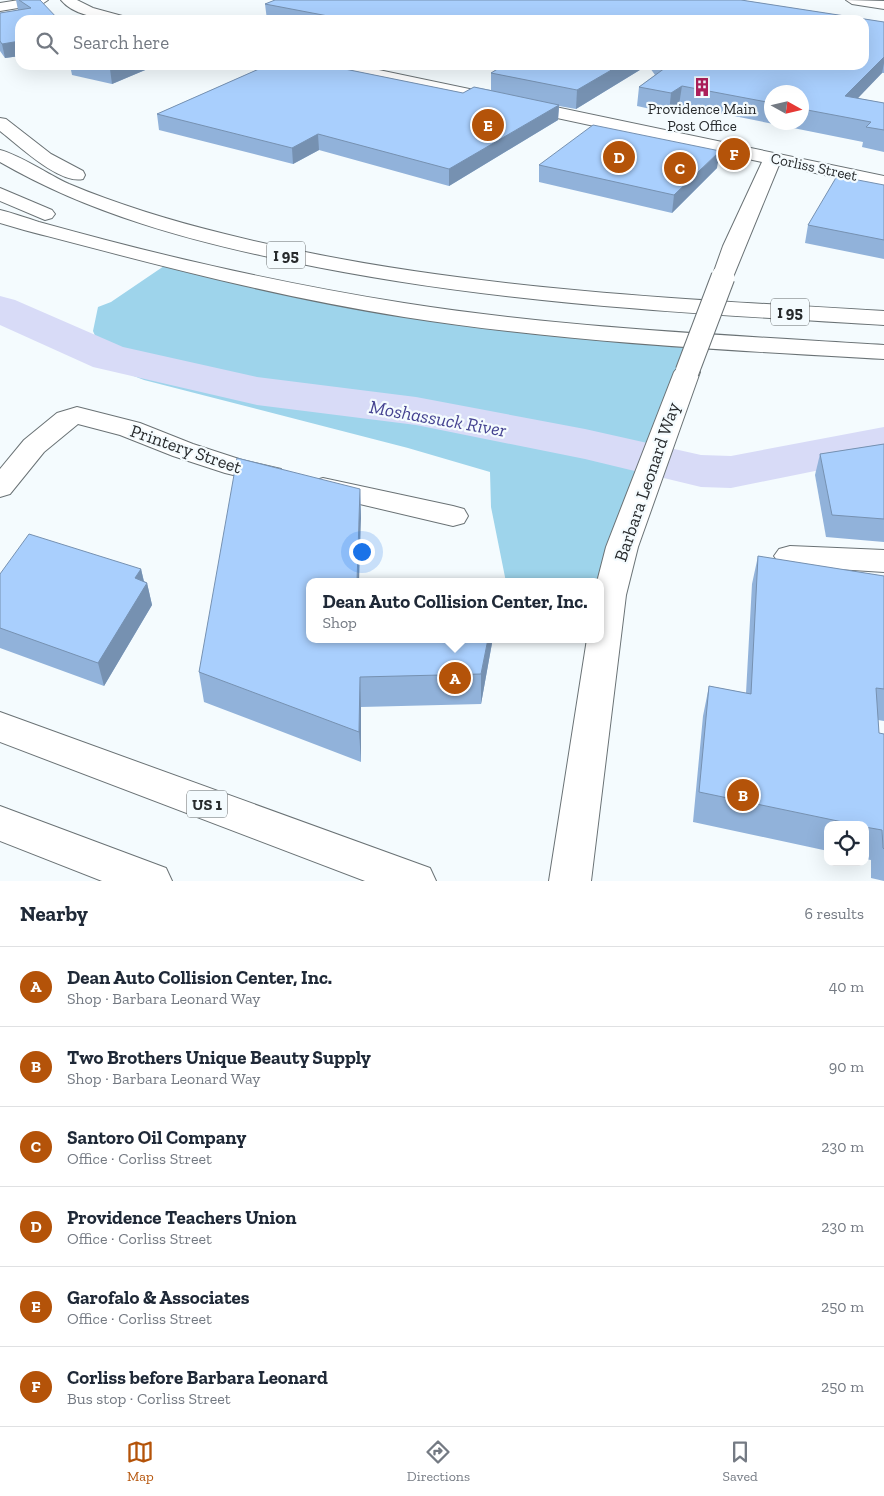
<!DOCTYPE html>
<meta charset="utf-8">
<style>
:root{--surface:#fff;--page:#f2f2f3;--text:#1f2937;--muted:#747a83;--line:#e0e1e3;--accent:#b45309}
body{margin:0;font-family:"Zilla Slab",serif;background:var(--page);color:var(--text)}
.controls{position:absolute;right:15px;bottom:15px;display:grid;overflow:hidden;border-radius:10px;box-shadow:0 5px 20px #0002}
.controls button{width:45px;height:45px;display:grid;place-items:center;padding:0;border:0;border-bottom:1px solid var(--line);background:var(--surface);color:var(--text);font:25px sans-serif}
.compass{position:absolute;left:764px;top:85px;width:45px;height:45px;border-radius:50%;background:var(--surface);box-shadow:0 5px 20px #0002;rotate:98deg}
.you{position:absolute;left:361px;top:551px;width:18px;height:18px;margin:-12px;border:4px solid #fff;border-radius:50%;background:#1a73e8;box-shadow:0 0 0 8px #1a73e833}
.badge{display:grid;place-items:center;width:32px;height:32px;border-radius:50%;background:var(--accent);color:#fff;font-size:16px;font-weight:700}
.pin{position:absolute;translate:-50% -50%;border:2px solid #fff;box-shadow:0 1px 5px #0006}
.popup{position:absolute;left:306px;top:578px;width:298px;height:65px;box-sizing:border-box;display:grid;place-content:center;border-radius:10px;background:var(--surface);filter:drop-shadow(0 1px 4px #0005);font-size:16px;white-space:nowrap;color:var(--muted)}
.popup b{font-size:19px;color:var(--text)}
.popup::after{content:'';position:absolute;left:50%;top:100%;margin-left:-10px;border:10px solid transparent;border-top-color:var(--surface)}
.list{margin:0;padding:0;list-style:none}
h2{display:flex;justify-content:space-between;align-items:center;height:65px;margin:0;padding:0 20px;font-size:21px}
h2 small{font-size:16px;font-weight:400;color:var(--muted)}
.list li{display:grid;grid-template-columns:32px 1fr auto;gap:15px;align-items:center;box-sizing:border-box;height:80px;padding:0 20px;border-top:1px solid var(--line)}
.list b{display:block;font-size:19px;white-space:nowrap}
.list p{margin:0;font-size:16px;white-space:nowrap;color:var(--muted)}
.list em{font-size:16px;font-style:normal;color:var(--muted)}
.icon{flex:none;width:28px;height:28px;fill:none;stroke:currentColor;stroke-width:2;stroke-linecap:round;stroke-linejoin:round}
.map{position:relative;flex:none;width:884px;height:881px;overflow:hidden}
.search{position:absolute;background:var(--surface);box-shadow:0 5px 20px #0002;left:15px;right:15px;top:15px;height:55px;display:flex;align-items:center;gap:12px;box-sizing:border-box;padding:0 18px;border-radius:15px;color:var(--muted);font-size:19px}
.sheet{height:545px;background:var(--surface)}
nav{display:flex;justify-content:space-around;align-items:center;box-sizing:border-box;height:70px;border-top:1px solid var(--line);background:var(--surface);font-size:14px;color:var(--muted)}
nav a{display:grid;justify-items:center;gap:2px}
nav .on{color:var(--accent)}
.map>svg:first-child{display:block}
</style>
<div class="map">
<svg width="884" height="881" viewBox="0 0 884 881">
<rect width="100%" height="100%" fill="#f4fbfe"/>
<path fill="#9ed4eb" d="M167,264L261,287L688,341L600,582H506L491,507L490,472L408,448L144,380L108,366L93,331L98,307L111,302Z"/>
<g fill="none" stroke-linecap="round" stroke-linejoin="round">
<path fill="#d8dbf7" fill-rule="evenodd" d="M0,296L15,300L123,347L257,377L416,397L585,429L701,455L731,456L884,427V457L731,488L701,487L585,459L416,425L257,405L93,367L0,325Z"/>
<g stroke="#6a7275" stroke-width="2">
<g id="minor">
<path d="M61,0H77L93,8L126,17L128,20C107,20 75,17 61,0Z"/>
<path d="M846,0L884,1V9L852,4Z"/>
<path d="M325,65H355L884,176V188L779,165L731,282L723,284L715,282L712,277L723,246L762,162L333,70L328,68Z"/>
<path d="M687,364L696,367L700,372L638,547L626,595L591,881H549L587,639H600V582H597L606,547L674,372L678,367Z"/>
<path d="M77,407L140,423L193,444L242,460L281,469L285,475L281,481L271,484L225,473L173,456L120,435L78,424L44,452L10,494L0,497V469L24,440L57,413Z"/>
<path d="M323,478L453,506L464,509L468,516L464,523L453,526L313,493L308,487L313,481Z"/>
<path d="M790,546L884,550V572L790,566L779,563L774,556L779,549Z"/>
</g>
</g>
<g stroke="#6a7275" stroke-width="2">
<g id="primary">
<path d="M19,0H48L42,4L0,11V3Z"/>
<path d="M0,712L430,868L436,881H365L0,742Z"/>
<path d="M0,806L166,868L172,881H102L0,841Z"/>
</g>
</g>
<g stroke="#6a7275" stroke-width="2">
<g id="motorway">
<path d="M0,118L6,119L51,154L83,171L85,175L83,179C60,185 18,145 0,131Z"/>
<path d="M0,150C20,155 49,175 69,184C119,205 172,221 225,234C440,288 663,298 884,311V325C686,313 487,303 292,262C190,241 90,214 0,162Z"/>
<path d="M0,188L52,210L55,214L52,218L45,220L0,201Z"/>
<path d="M0,210C13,213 26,218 39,222C157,255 283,284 404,303C563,328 724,335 884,345V359C724,350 563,342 404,317C276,297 150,263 24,230L0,223Z"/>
</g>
</g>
<use href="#minor" fill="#fff" fill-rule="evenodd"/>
<use href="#primary" fill="#fff" fill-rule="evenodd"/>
<use href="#motorway" fill="#fff" fill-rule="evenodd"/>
<g stroke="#6a7275" stroke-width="25" stroke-linecap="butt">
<path id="minor-bridge" d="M687,372L723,277"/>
</g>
<use href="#minor-bridge" stroke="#fff" stroke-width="23"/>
</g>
<g fill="#91b2da" fill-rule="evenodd">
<path d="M16,0H40L20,20V56L5,58L0,51V13L18,10Z"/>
<path d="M275,0H741L884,22V73H882L857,98L884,103V152L862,147L863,142L679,105L669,113L637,106L639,87L655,75L648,65L576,109L559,106L558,120L449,186L319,150L293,164L159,130L157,114L268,65H325L463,93L474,87L491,90V73L499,68L486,65H864V20H267L265,4ZM772,92H802V122H772Z"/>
<path d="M70,65H157L112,84L72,75Z"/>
<path d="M539,165L717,168L672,213L539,182Z"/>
<path d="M884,185V259L805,243L808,225Z"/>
<path d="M884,444V542L826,537L815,475L820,454Z"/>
<path d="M360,489L361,518L310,639L492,643L481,704L361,707V762L204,702L199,672Z"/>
<path d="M758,556L884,576V721L878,720L879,733L884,734V881L871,878V860L865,859V825H828V851L693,822L703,716L709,686L746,693L752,584Z"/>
<path d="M141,569L144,581L147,583L152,605L104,686L0,648V574Z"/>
</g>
<g fill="#7691b1">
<path d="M20,41V56L5,58L2,44Z"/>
<path d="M884,57V63L882,73L841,116L845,96Z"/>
<path d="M119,65H157L112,84L110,69Z"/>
<path d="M620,65H648L576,109L577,90Z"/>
<path d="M682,86L679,105L669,113L671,93Z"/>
<path d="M559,105L558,120L449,186V169Z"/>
<path d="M318,134L319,150L293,164L292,148Z"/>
<path d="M720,151L717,168L672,213L674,195Z"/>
<path d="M360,489L361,518L359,582H357Z"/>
<path d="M141,569L145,587L147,583L152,605L104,686L98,663L135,578Z"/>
<path d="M488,639H493L492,643L481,704V674Z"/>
<path d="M360,677L361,707V762L359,732Z"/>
</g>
<g fill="#a9cffd" stroke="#7691b1">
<path d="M19,0H40L59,20H20V41L2,44L0,41V13L31,8Z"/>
<path d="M275,0H741L884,22V57L845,96L884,103V130L866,127L871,122L802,109V92H772V103L682,86L671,93L639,87L665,68L663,65H864V20H349L265,4Z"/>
<path d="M91,65H119L110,69Z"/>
<path d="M268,65H325L463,93L474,87L559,105L449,169L318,134L292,148L157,114Z"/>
<path d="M504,65H620L577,90L491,73Z"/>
<path d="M593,125L720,151L674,195L539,165Z"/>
<path d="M837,176L884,185V240L808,225Z"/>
<path d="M884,444V519L832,515L820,454Z"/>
<path d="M237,458L360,489L357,582H310V639H488L481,674L360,677L359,732L199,672Z"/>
<path d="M29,534L141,569L135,578L147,583L98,663L0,628V574Z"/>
<path d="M758,556L884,576V689L876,688L879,733L884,734V849L883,848L882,830L865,827V825H857L699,792L709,686L751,694Z"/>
</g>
<defs>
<g id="building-bare" transform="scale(1.5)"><path d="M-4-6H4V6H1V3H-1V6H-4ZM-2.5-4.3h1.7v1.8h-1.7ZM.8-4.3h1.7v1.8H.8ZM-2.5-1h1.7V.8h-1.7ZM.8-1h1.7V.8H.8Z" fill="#ad1f5b" stroke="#f4fbfe" stroke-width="2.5" paint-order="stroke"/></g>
</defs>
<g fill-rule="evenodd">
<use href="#building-bare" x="702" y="87"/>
</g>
<g text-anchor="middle" stroke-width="4.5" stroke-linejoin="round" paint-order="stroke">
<g font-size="15" fill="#272a2c" stroke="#f4fbfe">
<text x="702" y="114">Providence Main<tspan x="702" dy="17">Post Office</tspan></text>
</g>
<g font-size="15" fill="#272a2c" stroke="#f4fbfe">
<text transform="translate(814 167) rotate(12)" y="5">Corliss Street</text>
</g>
<g fill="#f4fbfe" stroke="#64696b" stroke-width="1">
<rect x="267" y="241.5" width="38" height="27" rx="4"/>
<rect x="771" y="298.5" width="38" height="27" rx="4"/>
<rect x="187" y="790.5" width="40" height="27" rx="4"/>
</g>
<g font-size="16" font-weight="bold" fill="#272a2c">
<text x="286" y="261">I 95</text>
<text x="790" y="318">I 95</text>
<text x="207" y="810">US 1</text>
</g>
<g font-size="18" fill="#272a2c" stroke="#f4fbfe">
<text transform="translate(186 449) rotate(19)" y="6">Printery Street</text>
<text transform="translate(647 482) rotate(-71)" y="6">Barbara Leonard Way</text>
</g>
<g font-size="19" font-style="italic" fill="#454391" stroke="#f4fbfe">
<text transform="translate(438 418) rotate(10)" y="7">Moshassuck River</text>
</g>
</g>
</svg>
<div class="controls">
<button><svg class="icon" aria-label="locate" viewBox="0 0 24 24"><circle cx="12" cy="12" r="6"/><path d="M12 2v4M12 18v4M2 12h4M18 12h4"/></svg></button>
</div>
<svg class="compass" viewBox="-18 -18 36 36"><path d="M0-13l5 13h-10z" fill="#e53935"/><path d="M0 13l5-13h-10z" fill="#747a83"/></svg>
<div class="you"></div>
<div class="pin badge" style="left:455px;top:678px">A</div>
<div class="popup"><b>Dean Auto Collision Center, Inc.</b>Shop</div>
<div class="pin badge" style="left:743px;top:795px">B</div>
<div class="pin badge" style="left:680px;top:168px">C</div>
<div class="pin badge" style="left:619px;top:157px">D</div>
<div class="pin badge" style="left:488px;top:125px">E</div>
<div class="pin badge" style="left:734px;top:154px">F</div>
<div class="search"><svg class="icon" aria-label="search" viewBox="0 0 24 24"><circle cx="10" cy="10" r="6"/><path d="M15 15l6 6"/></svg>Search here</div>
</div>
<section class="sheet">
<h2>Nearby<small>6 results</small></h2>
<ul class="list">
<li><span class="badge">A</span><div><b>Dean Auto Collision Center, Inc.</b><p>Shop · Barbara Leonard Way</p></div><em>40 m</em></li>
<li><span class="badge">B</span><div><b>Two Brothers Unique Beauty Supply</b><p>Shop · Barbara Leonard Way</p></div><em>90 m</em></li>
<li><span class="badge">C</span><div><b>Santoro Oil Company</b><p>Office · Corliss Street</p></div><em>230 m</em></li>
<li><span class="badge">D</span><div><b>Providence Teachers Union</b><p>Office · Corliss Street</p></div><em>230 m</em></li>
<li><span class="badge">E</span><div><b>Garofalo &amp; Associates</b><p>Office · Corliss Street</p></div><em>250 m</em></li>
<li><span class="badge">F</span><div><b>Corliss before Barbara Leonard</b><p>Bus stop · Corliss Street</p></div><em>250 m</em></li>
</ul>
</section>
<nav>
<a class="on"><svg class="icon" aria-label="map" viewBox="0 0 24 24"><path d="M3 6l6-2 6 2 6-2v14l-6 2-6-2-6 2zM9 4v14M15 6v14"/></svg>Map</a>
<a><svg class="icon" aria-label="directions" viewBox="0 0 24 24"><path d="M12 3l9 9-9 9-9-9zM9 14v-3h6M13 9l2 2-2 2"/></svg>Directions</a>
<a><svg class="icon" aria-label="saved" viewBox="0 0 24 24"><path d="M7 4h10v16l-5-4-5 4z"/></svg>Saved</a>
</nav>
